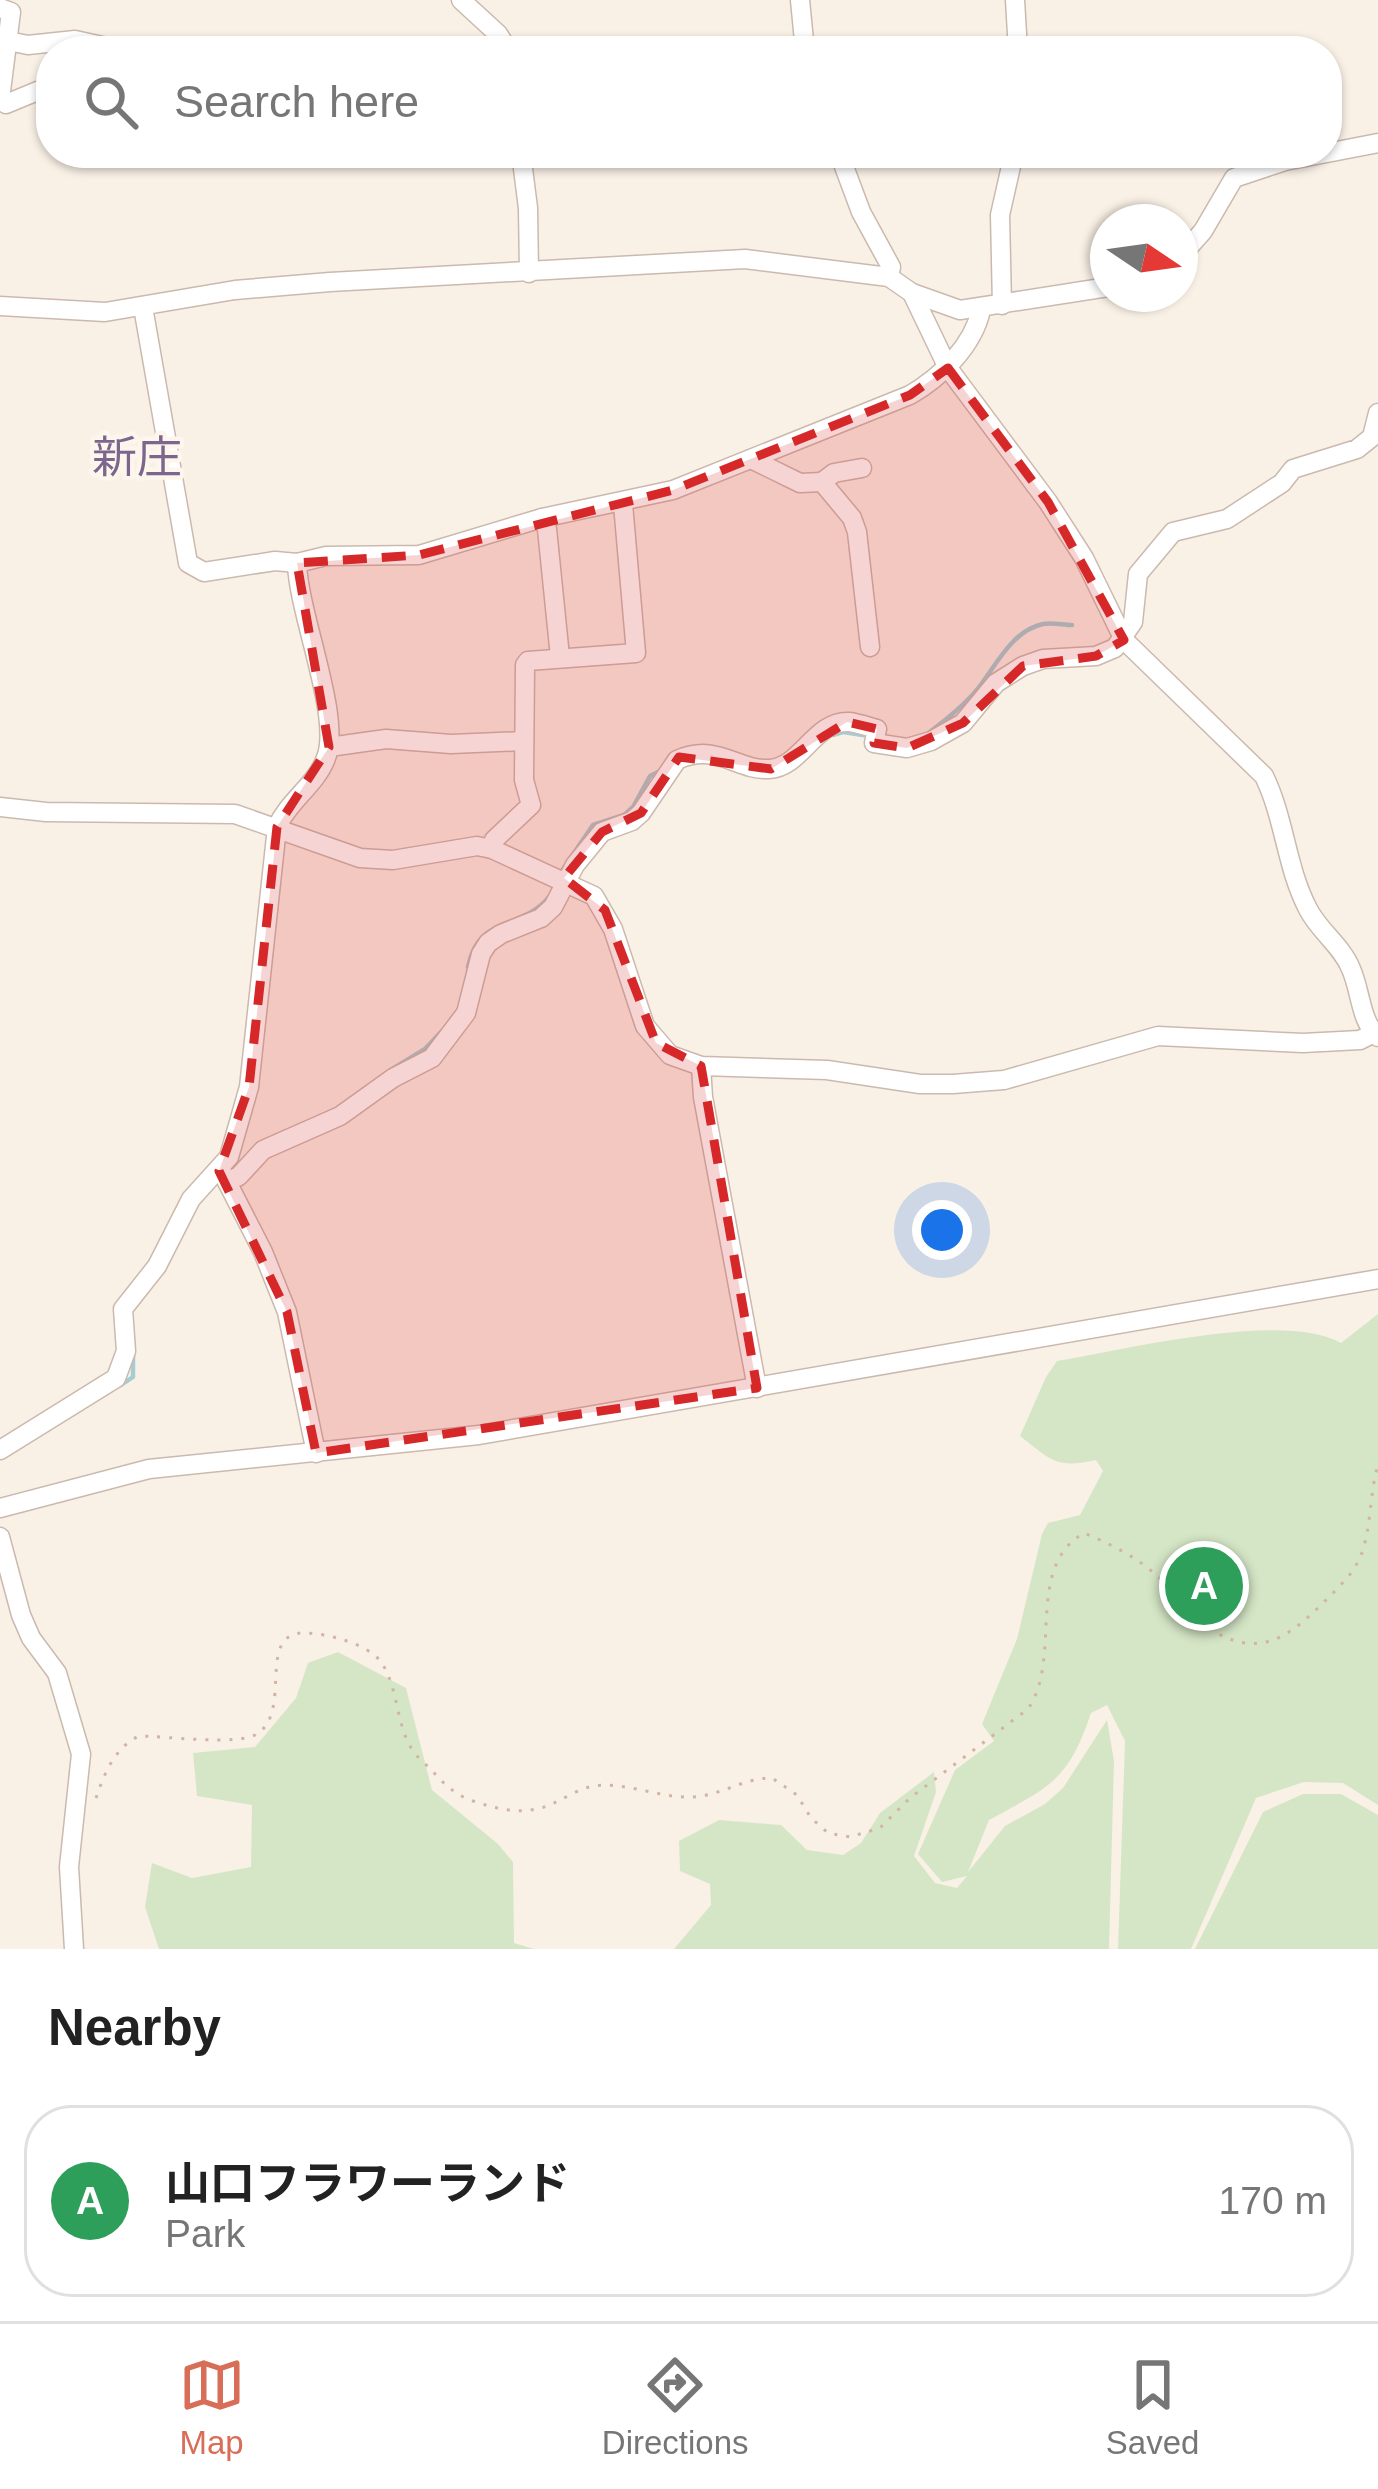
<!DOCTYPE html>
<meta charset="utf-8">
<style>
:root{--surface:#fff;--page:#f6f6f6;--text:#222;--muted:#767676;--line:#e0e0e0;--accent:#d86e57}
body{margin:0;font-family:Helvetica,"Noto Sans JP",sans-serif;background:var(--page);color:var(--text)}
.compass{position:absolute;left:1090px;top:204px;width:108px;height:108px;border-radius:50%;background:var(--surface);box-shadow:0 3px 9px #0004;rotate:103deg}
.you{position:absolute;left:942px;top:1230px;width:42px;height:42px;margin:-30px;border:9px solid #fff;border-radius:50%;background:#1a73e8;box-shadow:0 0 0 18px #1a73e833}
.badge{display:grid;place-items:center;width:78px;height:78px;border-radius:50%;background:var(--accent);color:#fff;font-size:39px;font-weight:700}
.pin{position:absolute;translate:-50% -50%;border:6px solid #fff;box-shadow:0 3px 12px #0006}
.list{margin:0;padding:0;list-style:none}
h2{display:flex;justify-content:space-between;align-items:center;height:156px;margin:0;padding:0 48px;font-size:51px}
h2 small{font-size:39px;font-weight:400;color:var(--muted)}
.list li{display:grid;grid-template-columns:78px 1fr auto;gap:36px;align-items:center;box-sizing:border-box;height:192px;margin:0 24px 24px;padding:0 24px;border:3px solid var(--line);border-radius:48px}
.list b{display:block;font-size:45px;white-space:nowrap}
.list p{margin:0;font-size:39px;white-space:nowrap;color:var(--muted)}
.list em{font-size:39px;font-style:normal;color:var(--muted)}
.icon{flex:none;width:66px;height:66px;fill:none;stroke:currentColor;stroke-width:2;stroke-linecap:round;stroke-linejoin:round}
.map{position:relative;flex:none;width:1378px;height:1949px;overflow:hidden}
.search{position:absolute;background:var(--surface);box-shadow:0 3px 9px #0004;left:36px;right:36px;top:36px;height:132px;display:flex;align-items:center;gap:30px;box-sizing:border-box;padding:0 42px;border-radius:48px;color:var(--muted);font-size:45px}
.sheet{height:372px;background:var(--surface)}
nav{display:flex;justify-content:space-around;align-items:center;box-sizing:border-box;height:168px;border-top:3px solid var(--line);background:var(--surface);font-size:33px;color:var(--muted)}
nav a{display:grid;justify-items:center;gap:6px}
nav .on{color:var(--accent)}
.map>svg:first-child{display:block}
</style>
<div class="map">
<svg width="1378" height="1949" viewBox="0 0 1378 1949">
<rect width="100%" height="100%" fill="#faf1e6"/>
<g fill="#d5e6c6">
<path d="M1378,1314V1805L1343,1783L1304,1782L1256,1798L1191,1949H1118L1125,1741L1107,1705L1091,1713C1068,1782 1049,1787 989,1820L968,1872L1005,1826L1045,1804L1063,1788L1107,1720L1114,1761L1109,1949H674L711,1905L710,1884L680,1871L679,1841L719,1820L781,1825L807,1850L843,1855L861,1843L880,1813L934,1772L936,1792L914,1856L935,1883L957,1888L967,1876L942,1882L918,1854L955,1770L994,1741L982,1724L1017,1639L1042,1534L1048,1523L1080,1515L1103,1471L1096,1460C1056,1469 1051,1460 1020,1436L1046,1377L1057,1361C1123,1350 1285,1310 1341,1343Z"/>
<path d="M338,1652L406,1688L432,1790L498,1844L513,1862L514,1943L534,1949H159L145,1907L152,1863L192,1878L251,1867L252,1805L197,1796L193,1753L255,1747L296,1698L308,1663Z"/>
<path d="M1303,1794H1341L1378,1815V1949H1195L1263,1812Z"/>
</g>
<g fill="none" stroke-linecap="round" stroke-linejoin="round">
<g stroke="#a4ced3" stroke-width="4.5">
<path d="M931,731C947,719 962,707 975,692C994,670 1010,631 1043,624C1052,622 1063,625 1072,625"/>
<path d="M833,735L843,732L869,736"/>
<path d="M559,875L593,825L624,815L633,807L650,776L658,772"/>
<path d="M468,967C478,914 523,930 549,897"/>
<path d="M389,1071L425,1049L441,1032"/>
<path d="M121,1385L133,1377V1355"/>
</g>
<g stroke="#cbb9ae" stroke-width="21">
<g id="minor">
<path d="M461,0L498,34L509,51"/>
<path d="M800,0L805,51"/>
<path d="M1015,0L1018,51"/>
<path d="M0,8L11,12L0,99"/>
<path d="M8,41L28,45L75,40L125,51"/>
<path d="M0,100L6,104L40,90L51,93"/>
<path d="M521,153L528,208L529,273"/>
<path d="M839,153L861,212L891,267L889,277"/>
<path d="M1180,257L1203,231L1234,178L1285,161L1378,143"/>
<path d="M912,293L948,368L1048,502L1084,558L1124,640L1264,776C1285,819 1286,867 1308,909C1319,931 1342,946 1351,969C1361,991 1360,1021 1378,1037"/>
<path d="M1002,305L1000,215L1014,153"/>
<path d="M0,306L105,312L235,290L330,282L745,259L889,277L912,293L960,310L1108,287"/>
<path d="M143,307L188,563L204,572L275,561L297,563L326,556L419,555L542,518L673,490L910,395C941,377 973,346 981,310"/>
<path d="M751,459L800,483L822,482L852,518L857,532L870,647"/>
<path d="M822,482L834,473L862,468"/>
<path d="M542,518L547,529L560,657"/>
<path d="M329,747L386,739L451,744L524,741"/>
<path d="M0,807L46,812L235,814L360,858L393,860L477,846L492,849L594,896L613,929L645,1026L670,1055L701,1066L827,1070L920,1084H953L1004,1080L1158,1036L1303,1043L1360,1040L1378,1031"/>
<path d="M492,849L494,840L531,805L524,780L525,665L528,661L636,653L623,504"/>
<path d="M701,1066L703,1097L757,1388"/>
<path d="M223,1174L263,1252L287,1312L316,1453"/>
<path d="M229,1181L239,1176L263,1150L340,1116L393,1078L432,1058L466,1013L481,954L488,943L501,934L541,918L553,907L575,865L602,832L632,821L641,813L677,760C717,742 737,771 769,769C801,768 815,720 849,722C858,723 869,727 877,729L874,743L907,748L931,741L963,723L996,683L1023,666L1043,659L1096,656L1115,648L1133,622L1138,574L1173,532L1227,519L1282,483L1293,469L1357,449L1372,437L1378,413"/>
<path d="M0,1450L116,1378L126,1351L123,1309L157,1266L191,1199L229,1157L249,1087L277,827C289,800 316,785 326,758C342,717 298,613 297,563"/>
<path d="M0,1508L149,1469L479,1435L1378,1279"/>
<path d="M0,1537L21,1615L31,1638L57,1673L81,1754L69,1867L74,1949"/>
</g>
</g>
<path stroke="#d2b3a4" stroke-width="3" stroke-dasharray="3 9" stroke-linecap="butt" d="M96,1798C104,1774 115,1747 139,1736C164,1736 238,1746 257,1734C294,1710 254,1630 307,1633C329,1634 368,1644 381,1662C400,1689 395,1731 417,1756C423,1762 430,1768 436,1775C446,1786 458,1796 473,1801C500,1810 525,1816 552,1804C565,1798 579,1789 593,1786C630,1781 666,1802 702,1796C726,1792 746,1778 772,1778L797,1795L811,1818L828,1833L850,1837L880,1828L910,1798L1028,1709C1063,1658 1024,1567 1084,1533C1108,1543 1137,1557 1156,1575C1175,1592 1192,1619 1215,1632C1264,1660 1294,1632 1327,1599C1340,1586 1354,1573 1361,1555C1372,1526 1369,1495 1378,1465"/>
<use href="#minor" stroke="#fff" stroke-width="18"/>
</g>
<path fill="#d62828" fill-opacity="0.2" stroke="#d62828" stroke-width="9" stroke-dasharray="24 15" stroke-linejoin="round" d="M948,368L1048,502L1124,640L1096,656L1023,666L963,723L907,748L874,743L877,729L847,722L771,769L679,757L641,813L602,832L564,878L605,910L656,1043L701,1066L757,1388L316,1453L287,1312L219,1171L249,1087L277,827L329,747L297,563L419,555L673,490L910,395Z"/>
<g text-anchor="middle" stroke-width="9" stroke-linejoin="round" paint-order="stroke">
<g font-size="45" fill="#7d668d" stroke="#fdf6ec">
<text x="137" y="473">新庄</text>
</g>
</g>
</svg>
<svg class="compass" viewBox="-18 -18 36 36"><path d="M0-13l5 13h-10z" fill="#e53935"/><path d="M0 13l5-13h-10z" fill="#767676"/></svg>
<div class="you"></div>
<div class="pin badge" style="left:1204px;top:1586px;background:#2e9e5b">A</div>
<div class="search"><svg class="icon" aria-label="search" viewBox="0 0 24 24"><circle cx="10" cy="10" r="6"/><path d="M15 15l6 6"/></svg>Search here</div>
</div>
<section class="sheet">
<h2>Nearby<small></small></h2>
<ul class="list">
<li><span class="badge" style="background:#2e9e5b">A</span><div><b>山口フラワーランド</b><p>Park</p></div><em>170 m</em></li>
</ul>
</section>
<nav>
<a class="on"><svg class="icon" aria-label="map" viewBox="0 0 24 24"><path d="M3 6l6-2 6 2 6-2v14l-6 2-6-2-6 2zM9 4v14M15 6v14"/></svg>Map</a>
<a><svg class="icon" aria-label="directions" viewBox="0 0 24 24"><path d="M12 3l9 9-9 9-9-9zM9 14v-3h6M13 9l2 2-2 2"/></svg>Directions</a>
<a><svg class="icon" aria-label="saved" viewBox="0 0 24 24"><path d="M7 4h10v16l-5-4-5 4z"/></svg>Saved</a>
</nav>
